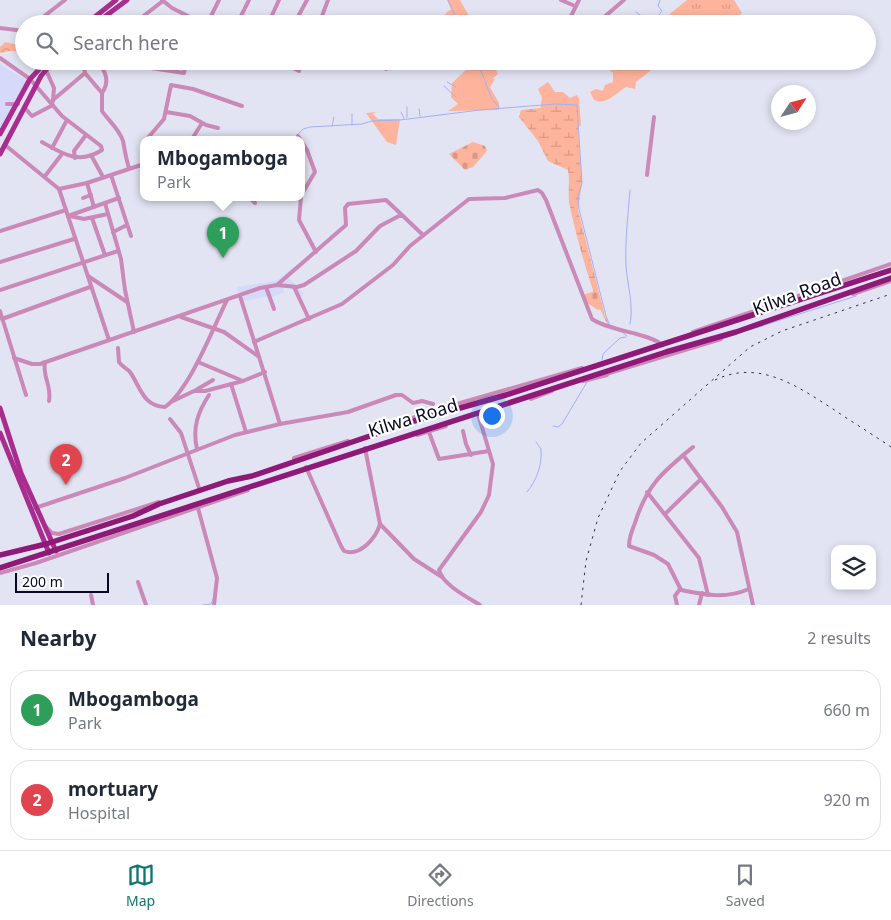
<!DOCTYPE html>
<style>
:root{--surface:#fff;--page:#f2f2f3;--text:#1f2937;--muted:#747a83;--line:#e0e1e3;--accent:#0f766e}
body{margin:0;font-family:"Noto Sans",sans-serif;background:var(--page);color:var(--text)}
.controls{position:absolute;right:15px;bottom:15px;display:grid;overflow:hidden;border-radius:10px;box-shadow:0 2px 8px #0003}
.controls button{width:45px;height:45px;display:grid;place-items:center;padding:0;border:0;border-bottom:1px solid var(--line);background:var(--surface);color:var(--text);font:25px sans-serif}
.compass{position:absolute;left:771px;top:85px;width:45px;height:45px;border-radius:50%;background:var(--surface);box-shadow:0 2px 8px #0003;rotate:54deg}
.scale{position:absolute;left:15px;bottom:12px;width:94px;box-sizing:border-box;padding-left:5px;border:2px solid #080921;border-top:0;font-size:14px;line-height:18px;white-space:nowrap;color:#080921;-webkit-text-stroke:4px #fff;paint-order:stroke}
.you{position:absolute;left:491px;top:415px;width:18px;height:18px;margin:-12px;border:4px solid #fff;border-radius:50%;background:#1a73e8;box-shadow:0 0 0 8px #1a73e833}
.badge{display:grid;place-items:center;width:32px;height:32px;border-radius:50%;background:var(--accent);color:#fff;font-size:16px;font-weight:700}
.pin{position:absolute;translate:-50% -41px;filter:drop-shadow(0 1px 2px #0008)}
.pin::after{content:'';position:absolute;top:26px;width:18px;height:15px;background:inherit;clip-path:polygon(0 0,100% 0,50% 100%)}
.popup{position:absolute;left:140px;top:136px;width:165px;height:65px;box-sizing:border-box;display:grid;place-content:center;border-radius:10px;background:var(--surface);filter:drop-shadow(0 1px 4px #0005);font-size:16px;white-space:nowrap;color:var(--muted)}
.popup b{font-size:19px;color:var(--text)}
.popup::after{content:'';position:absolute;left:50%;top:100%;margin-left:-10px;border:10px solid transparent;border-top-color:var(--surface)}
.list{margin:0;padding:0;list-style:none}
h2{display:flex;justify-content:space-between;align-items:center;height:65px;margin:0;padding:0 20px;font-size:21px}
h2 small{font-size:16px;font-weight:400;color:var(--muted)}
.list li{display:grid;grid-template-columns:32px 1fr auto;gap:15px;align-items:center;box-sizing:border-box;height:80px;margin:0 10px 10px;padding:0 10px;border:1px solid var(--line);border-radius:20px}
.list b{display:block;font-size:19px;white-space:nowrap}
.list p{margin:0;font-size:16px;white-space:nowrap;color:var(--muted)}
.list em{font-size:16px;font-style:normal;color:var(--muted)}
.icon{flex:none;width:28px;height:28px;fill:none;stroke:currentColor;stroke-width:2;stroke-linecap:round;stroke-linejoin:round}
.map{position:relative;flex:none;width:891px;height:605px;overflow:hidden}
.search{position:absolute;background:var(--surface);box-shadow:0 2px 8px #0003;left:15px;right:15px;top:15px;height:55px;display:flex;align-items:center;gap:12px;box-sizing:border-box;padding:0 18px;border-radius:28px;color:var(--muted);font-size:19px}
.sheet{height:245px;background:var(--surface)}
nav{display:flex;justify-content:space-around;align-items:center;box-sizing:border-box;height:70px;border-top:1px solid var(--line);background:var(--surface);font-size:14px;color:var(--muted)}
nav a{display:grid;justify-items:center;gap:2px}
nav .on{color:var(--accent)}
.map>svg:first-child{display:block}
</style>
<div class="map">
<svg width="891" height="605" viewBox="0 0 891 605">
<defs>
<pattern id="forest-crowns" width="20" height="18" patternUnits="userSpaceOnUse" patternTransform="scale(1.25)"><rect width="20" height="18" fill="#feb39c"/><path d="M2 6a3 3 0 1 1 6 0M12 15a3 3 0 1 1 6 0" fill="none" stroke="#d89986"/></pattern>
<pattern id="wetland-marsh" width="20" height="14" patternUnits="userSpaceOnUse" patternTransform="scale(1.25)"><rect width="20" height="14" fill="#feb39c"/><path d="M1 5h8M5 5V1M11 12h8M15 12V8" fill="none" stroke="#d89986"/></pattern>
<pattern id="cemetery-stones" width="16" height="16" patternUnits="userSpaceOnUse" patternTransform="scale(1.25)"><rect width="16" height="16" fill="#feb39c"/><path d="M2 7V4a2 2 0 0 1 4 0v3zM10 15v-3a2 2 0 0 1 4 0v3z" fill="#d89986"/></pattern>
<pattern id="park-tufts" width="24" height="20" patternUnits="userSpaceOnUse" patternTransform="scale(1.25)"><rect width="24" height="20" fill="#feb39c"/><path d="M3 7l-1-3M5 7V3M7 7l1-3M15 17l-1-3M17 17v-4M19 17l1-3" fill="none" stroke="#d89986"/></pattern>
</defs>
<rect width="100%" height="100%" fill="#e2e4f3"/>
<g fill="#d5dafa">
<path d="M0,64L28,81L0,132Z"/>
<path d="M294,266L299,269L288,277L304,294L299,298L294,288L285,287L283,288L284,292L270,298L268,296L241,302L237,287L276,281Z"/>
</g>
<g fill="#feb39c">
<path d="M447,0H460L469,16L470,24H447L442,17L451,9Z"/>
<path d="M605,61H647L650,65L655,61H663L636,82L635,89L626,87C614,94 608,105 594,100L590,92L596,89L603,91L605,85L613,82V73L605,66Z"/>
<path d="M478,66L495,68L498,74L492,79H495L490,87L499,103V110L448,111L458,104L451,97L452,83L467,69Z"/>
<path d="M548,82L555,92H563L570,98L577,95L579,99L581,125L561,140L540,111L542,98L538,89Z"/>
<path d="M376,112L373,114L378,119H400L396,145L387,142L366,113Z"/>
</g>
<path fill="url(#forest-crowns)" d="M5,42L24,46V52L10,51L0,53V47Z"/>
<path fill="url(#wetland-marsh)" d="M559,106L574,107L577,111L582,183L578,210L605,316L610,327C596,311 573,226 569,201C568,192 570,181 568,170L548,161L538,141L519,117L521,110Z"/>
<g fill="url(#cemetery-stones)">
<path d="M473,142L485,146L487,151L473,167L465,170L449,154Z"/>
<path d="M598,290L602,309L598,310L587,303L583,295Z"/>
</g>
<path fill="url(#park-tufts)" d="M687,0H734L742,13L734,20H728V24H663L661,21Z"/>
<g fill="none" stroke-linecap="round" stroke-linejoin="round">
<g stroke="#a6aff2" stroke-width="1">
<path d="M448,0L459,24"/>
<path d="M636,12L647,20L649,17L656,18L662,24"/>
<path d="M656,18L662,11L658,6L660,0"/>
<path d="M477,61L492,99L499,107"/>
<path d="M447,82L456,87"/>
<path d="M444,86L456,97"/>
<path d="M407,107V117"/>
<path d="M419,109L420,116"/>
<path d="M401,112L404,118"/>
<path d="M352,114V125"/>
<path d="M332,126L334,117"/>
<path d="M294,139L303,129L310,127L362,124L372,121L400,120L480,110L555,104L577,105L582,183L578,197L579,209L606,316L610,326"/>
<path d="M630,190C628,215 625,240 626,265C627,285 634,304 630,324"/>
<path d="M749,330L856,296"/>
<path d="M622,332L627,336"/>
<path d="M723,339L731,336"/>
<path d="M602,360L603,354L620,338L626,337"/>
<path d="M553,426L558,427L562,424L587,382"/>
<path d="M527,492C537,480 542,465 541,449L536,442"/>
<path d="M203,605L211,604L213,599"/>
</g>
<g stroke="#ca89b7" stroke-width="4">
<path d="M162,0L172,8L204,24"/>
<path d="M561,0L575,6"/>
<path d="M34,24L65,0"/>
<path d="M133,24L163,1"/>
<path d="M207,24L219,0"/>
<path d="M237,24L249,0"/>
<path d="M268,24L279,0"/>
<path d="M294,24L307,0"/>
<path d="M319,24L328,0"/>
<path d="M567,24L579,0"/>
<path d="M596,24L624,0"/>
<path d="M0,28L24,31"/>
<path d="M0,58L30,79L62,116L101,146L102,150C79,165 63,154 42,142"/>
<path d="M97,61C106,71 110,82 102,93"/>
<path d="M279,61L299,71L303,61"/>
<path d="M366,61L386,69L394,66L396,61"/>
<path d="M99,63L113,68L131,65L184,73L186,61"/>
<path d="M46,70L54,88L53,101"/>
<path d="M85,73L84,66L88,61"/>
<path d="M53,100L85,73L102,93V111C108,120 120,130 123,141C125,151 126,159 129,168"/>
<path d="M7,104H18"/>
<path d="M24,107L32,116L53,105"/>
<path d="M166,112L190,116L206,125L218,128"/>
<path d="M298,136L300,139"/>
<path d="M147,139L164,119L171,85L193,89L242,106"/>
<path d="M192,139L202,123"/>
<path d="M302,142L307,150L315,172L302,194"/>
<path d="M144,143V156"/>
<path d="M5,145L59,189L109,340"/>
<path d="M52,148L67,120"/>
<path d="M91,155L103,177"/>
<path d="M75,158L74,151L86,135"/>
<path d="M111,175L131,236"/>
<path d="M647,175L654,117"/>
<path d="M45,176L62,154"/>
<path d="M87,183L94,207"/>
<path d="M59,189L87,183L144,164"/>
<path d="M249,197L255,203"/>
<path d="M301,197L299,220L316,252"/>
<path d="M83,198L91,195"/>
<path d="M105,203L121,259L125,290L134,332"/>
<path d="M68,216L119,198"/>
<path d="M70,216L84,219L108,214"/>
<path d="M92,218L105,255"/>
<path d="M0,231L66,210"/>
<path d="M113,232L127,225"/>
<path d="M0,262L74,239"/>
<path d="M88,276L127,302"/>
<path d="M277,285L346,225L345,208L348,204L386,200L402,215"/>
<path d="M266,287L274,309"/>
<path d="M294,287L309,319"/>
<path d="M0,290L118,251"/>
<path d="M853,294L891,281"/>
<path d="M240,296L280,424"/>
<path d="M0,311L26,395"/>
<path d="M181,317L224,332L258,356"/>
<path d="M2,319L90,287"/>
<path d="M693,332L891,264"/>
<path d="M254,342L342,304L393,265L410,246L469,199L505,198L538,190L542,193L546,200L592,319C609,331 648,333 661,344"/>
<path d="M118,348L119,362C122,367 127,368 130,372C141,388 143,406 165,407C190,389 213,328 227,300"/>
<path d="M14,358L32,364H40L260,288L277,285L297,287L304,285L356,251L380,226L399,216H403L423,235"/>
<path d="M45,362C42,377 52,385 49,401"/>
<path d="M198,362L243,381L265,372"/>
<path d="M606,374L721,339"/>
<path d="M583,381L607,375"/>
<path d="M231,384L246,432"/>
<path d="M196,390L213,380"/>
<path d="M531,399L552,391"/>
<path d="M173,401L194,391H205L243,381"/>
<path d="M478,414L493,464L489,495L481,512L439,570C443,585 467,597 480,605"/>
<path d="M170,419L181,433L199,488"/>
<path d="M393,426L422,414L582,368"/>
<path d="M463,431L466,444L471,455"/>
<path d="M429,432L439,459L489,451"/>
<path d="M417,435L446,426"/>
<path d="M693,447C663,472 647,484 635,523C632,530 629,538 629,546L654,555L668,564L681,590C705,595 726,599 749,589"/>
<path d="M197,449C192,428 198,412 209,395"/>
<path d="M683,455L722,507L737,532L753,605"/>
<path d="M294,462V458L348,441"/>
<path d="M306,467L341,546L344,551C360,557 376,538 380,524L365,448"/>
<path d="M647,492L699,558L708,595"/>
<path d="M35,508L125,478L235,435L280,424L348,412L396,395H402L413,403L422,401L433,404"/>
<path d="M198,508L217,578L214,605"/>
<path d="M665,514L701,479"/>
<path d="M380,524L414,559L442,577"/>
<path d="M46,527L52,533L59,534L159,502"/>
<path d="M0,573L36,563L248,490"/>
<path d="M138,582L146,605"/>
<path d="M91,595L93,605"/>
<path d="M677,605L675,596L680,589"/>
<path d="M699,605L702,593"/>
</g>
<g stroke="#a82d8e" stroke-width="5">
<path d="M86,24L116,0"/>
<path d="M95,24L127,0"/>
<path d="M0,134L30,79L47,61"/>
<path d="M0,154L41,76L53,61"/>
<path d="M0,408L21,473L56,551"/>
<path d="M0,433L49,553"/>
</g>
<g stroke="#8e1976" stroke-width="5.5">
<path d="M0,555L46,544L133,516L159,504L228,481L252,476L414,421L506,395L891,270"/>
<path d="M0,568L666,352L736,332L891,278"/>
</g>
<g stroke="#2d2e45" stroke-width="1" stroke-dasharray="2.5 5" stroke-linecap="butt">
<path d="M715,380C759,359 797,386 833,409C852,422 872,434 891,447"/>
<path d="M581,605L586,561L598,518L620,471L641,443L750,347L782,331L891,294"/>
</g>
</g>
<g text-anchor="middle" stroke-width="4.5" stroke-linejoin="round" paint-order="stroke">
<g font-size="18" fill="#080921" stroke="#fff">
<text transform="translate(797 294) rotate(-20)" y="6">Kilwa Road</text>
<text transform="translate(413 418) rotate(-17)" y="6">Kilwa Road</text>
</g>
</g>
</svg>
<div class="controls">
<button><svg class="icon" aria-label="layers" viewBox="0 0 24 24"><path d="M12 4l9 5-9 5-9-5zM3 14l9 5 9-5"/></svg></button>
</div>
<svg class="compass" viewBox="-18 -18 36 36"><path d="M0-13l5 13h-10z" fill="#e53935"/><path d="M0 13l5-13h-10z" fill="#747a83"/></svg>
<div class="scale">200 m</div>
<div class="you"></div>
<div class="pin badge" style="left:223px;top:258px;background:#2e9e5b">1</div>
<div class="popup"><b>Mbogamboga</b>Park</div>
<div class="pin badge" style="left:66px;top:485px;background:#e0444e">2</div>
<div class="search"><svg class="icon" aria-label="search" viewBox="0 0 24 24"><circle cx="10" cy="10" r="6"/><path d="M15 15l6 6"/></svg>Search here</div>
</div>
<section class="sheet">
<h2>Nearby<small>2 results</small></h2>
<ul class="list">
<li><span class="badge" style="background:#2e9e5b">1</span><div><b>Mbogamboga</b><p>Park</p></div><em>660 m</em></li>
<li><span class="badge" style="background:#e0444e">2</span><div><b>mortuary</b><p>Hospital</p></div><em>920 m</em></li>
</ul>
</section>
<nav>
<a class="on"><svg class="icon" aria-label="map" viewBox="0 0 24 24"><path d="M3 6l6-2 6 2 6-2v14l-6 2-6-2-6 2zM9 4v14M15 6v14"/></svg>Map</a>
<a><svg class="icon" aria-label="directions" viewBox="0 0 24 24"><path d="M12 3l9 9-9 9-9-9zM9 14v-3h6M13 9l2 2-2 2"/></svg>Directions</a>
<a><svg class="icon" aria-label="saved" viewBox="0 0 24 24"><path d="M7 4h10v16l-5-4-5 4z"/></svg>Saved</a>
</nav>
